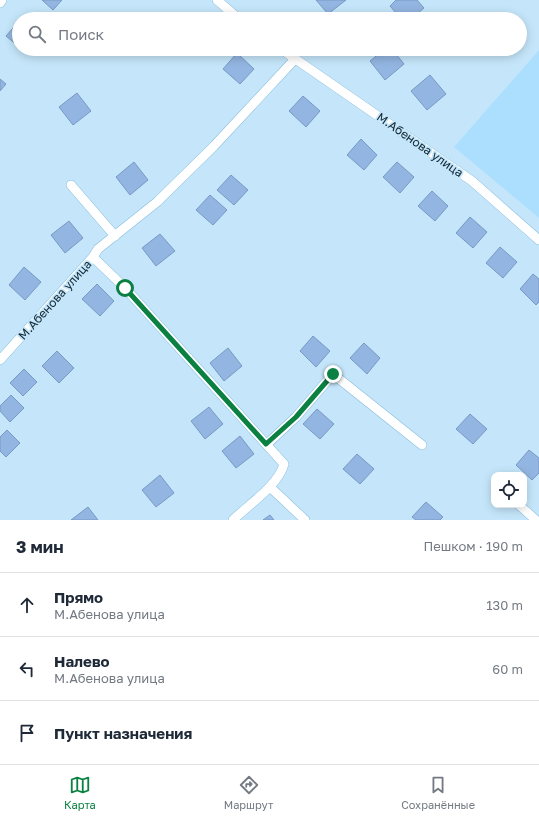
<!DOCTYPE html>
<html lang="ru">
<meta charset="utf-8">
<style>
:root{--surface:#fff;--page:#f2f2f3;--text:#1f2937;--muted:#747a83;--line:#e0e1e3;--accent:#0b8043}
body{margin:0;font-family:"Golos Text",sans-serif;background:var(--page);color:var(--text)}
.controls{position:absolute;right:12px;bottom:12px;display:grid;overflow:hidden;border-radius:8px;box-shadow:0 2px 10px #0003}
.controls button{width:36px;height:36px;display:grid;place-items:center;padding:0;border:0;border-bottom:1px solid var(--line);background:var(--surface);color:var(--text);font:20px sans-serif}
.stop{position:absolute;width:12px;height:12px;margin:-9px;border:3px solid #0b8043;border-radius:50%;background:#fff}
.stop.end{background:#0b8043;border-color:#fff;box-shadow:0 1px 4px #0008}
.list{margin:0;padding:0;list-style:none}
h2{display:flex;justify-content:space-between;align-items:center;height:52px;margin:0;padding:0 16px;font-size:17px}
h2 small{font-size:13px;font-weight:400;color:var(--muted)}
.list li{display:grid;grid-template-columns:26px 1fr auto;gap:12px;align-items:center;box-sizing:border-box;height:64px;padding:0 16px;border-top:1px solid var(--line)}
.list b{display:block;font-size:15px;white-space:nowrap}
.list p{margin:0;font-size:13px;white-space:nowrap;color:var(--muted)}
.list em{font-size:13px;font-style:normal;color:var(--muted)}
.icon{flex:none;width:22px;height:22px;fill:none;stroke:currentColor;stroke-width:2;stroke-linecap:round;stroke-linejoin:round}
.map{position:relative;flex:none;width:539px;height:520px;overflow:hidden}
.search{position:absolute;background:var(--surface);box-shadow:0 2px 10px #0003;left:12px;right:12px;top:12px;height:44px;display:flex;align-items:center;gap:10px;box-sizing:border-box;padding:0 14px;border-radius:22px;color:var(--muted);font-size:15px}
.sheet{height:244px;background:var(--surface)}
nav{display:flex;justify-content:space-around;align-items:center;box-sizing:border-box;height:56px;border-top:1px solid var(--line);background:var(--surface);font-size:11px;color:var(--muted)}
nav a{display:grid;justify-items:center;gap:2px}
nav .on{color:var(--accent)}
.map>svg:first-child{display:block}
</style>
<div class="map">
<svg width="539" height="520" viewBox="0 0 539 520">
<rect width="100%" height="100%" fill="#c5e6fa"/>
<path fill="#acdffd" d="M539,50V218L454,147Z"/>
<g fill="#93b5e1" stroke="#7899c4">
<path d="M42,0H62L53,10Z"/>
<path d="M316,0H346L328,14Z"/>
<path d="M396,0H417L424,8L411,19H401L390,6Z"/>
<path d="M19,21V47L6,36Z"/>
<path d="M385,49H392L404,64L385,80L370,61Z"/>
<path d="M237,53L254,69L240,84L223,69Z"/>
<path d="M430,75L446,94L427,110L411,91Z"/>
<path d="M0,79L6,84L0,91Z"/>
<path d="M77,93L91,111L73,125L59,107Z"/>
<path d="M303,96L320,111L306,127L289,111Z"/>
<path d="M361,139L377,155L364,170L347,155Z"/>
<path d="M134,162L148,180L130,195L116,177Z"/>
<path d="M397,162L414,177L400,193L383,177Z"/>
<path d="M231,175L248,190L234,205L217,190Z"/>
<path d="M432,191L448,206L435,221L418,206Z"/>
<path d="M210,195L227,210L213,225L196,210Z"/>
<path d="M470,217L487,232L473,248L456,233Z"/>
<path d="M69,221L83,238L65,253L51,235Z"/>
<path d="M160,234L175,251L156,266L142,248Z"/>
<path d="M500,247L517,262L503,278L486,263Z"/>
<path d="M24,267L41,282L25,300L9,285Z"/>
<path d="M533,274L539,279V302L536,305L520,289Z"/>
<path d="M97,284L114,301L100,316L82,299Z"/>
<path d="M313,336L330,351L316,367L300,351Z"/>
<path d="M364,343L380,358L367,374L350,358Z"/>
<path d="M228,348L242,366L224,381L210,363Z"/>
<path d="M57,351L74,368L59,383L42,366Z"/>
<path d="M24,369L37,382L23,396L10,383Z"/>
<path d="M11,395L24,408L10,422L0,411V406Z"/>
<path d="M209,407L223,424L205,439L191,421Z"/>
<path d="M317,409L334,424L320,439L303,424Z"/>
<path d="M470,414L487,429L473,444L456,429Z"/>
<path d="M7,430L20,443L6,457L0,451V437Z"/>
<path d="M240,436L254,454L236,468L222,451Z"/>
<path d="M529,450L539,458V473L532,480L516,465Z"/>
<path d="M357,454L374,469L360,484L343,469Z"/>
<path d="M160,475L174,493L156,507L142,490Z"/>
<path d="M426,502L443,517L440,520H416L412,517Z"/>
<path d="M88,507L98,520H71Z"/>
<path d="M270,515L274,520H263Z"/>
</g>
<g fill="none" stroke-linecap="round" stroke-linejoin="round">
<g stroke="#85bcdd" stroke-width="10">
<g id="street">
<path d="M217,0L239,19"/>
<path d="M0,3L2,0"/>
<path d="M281,49L472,181L539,240"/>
<path d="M71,185L115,236"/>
<path d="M93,257L125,288L284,464C278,486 249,504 233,520"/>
<path d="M0,360L93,257L98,249L157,202L214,146L295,59"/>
<path d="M267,444L296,417L333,374L422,445"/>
<path d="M270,487L305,520"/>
<path d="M519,505L536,520"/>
</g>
</g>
<use href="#street" stroke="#fff" stroke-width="9"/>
</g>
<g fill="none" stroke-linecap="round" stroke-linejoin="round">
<path stroke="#0b8043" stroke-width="5" d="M125,288L266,444L296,417L333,374"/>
</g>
<g text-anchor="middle" stroke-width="3.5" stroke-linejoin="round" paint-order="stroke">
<g font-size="12" fill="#112834" stroke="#c5e6fa">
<text transform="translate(420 145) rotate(35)" y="4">М.Абенова улица</text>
<text transform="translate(55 300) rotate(-48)" y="4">М.Абенова улица</text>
</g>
</g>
</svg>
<div class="controls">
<button><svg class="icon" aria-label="locate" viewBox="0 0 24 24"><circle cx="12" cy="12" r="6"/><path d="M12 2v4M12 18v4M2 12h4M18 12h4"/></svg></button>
</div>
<div class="stop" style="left:125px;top:288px"></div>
<div class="stop end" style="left:333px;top:374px"></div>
<div class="search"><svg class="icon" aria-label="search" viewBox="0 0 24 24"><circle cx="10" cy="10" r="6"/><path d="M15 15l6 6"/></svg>Поиск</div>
</div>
<section class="sheet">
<h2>3 мин<small>Пешком · 190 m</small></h2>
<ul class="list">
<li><svg class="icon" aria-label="ahead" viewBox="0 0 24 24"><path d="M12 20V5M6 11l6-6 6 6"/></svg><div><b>Прямо</b><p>М.Абенова улица</p></div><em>130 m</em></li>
<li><svg class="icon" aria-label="left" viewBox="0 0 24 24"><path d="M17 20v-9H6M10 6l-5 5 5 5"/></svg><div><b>Налево</b><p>М.Абенова улица</p></div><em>60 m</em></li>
<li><svg class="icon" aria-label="arrive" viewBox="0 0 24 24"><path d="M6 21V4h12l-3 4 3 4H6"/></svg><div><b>Пункт назначения</b></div></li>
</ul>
</section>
<nav>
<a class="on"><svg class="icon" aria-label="map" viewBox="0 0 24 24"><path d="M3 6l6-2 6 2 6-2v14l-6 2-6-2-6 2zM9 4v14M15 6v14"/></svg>Карта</a>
<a><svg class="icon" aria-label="directions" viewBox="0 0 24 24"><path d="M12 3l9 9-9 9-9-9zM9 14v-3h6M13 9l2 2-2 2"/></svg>Маршрут</a>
<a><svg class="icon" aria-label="saved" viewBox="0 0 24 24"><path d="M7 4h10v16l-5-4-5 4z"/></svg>Сохранённые</a>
</nav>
